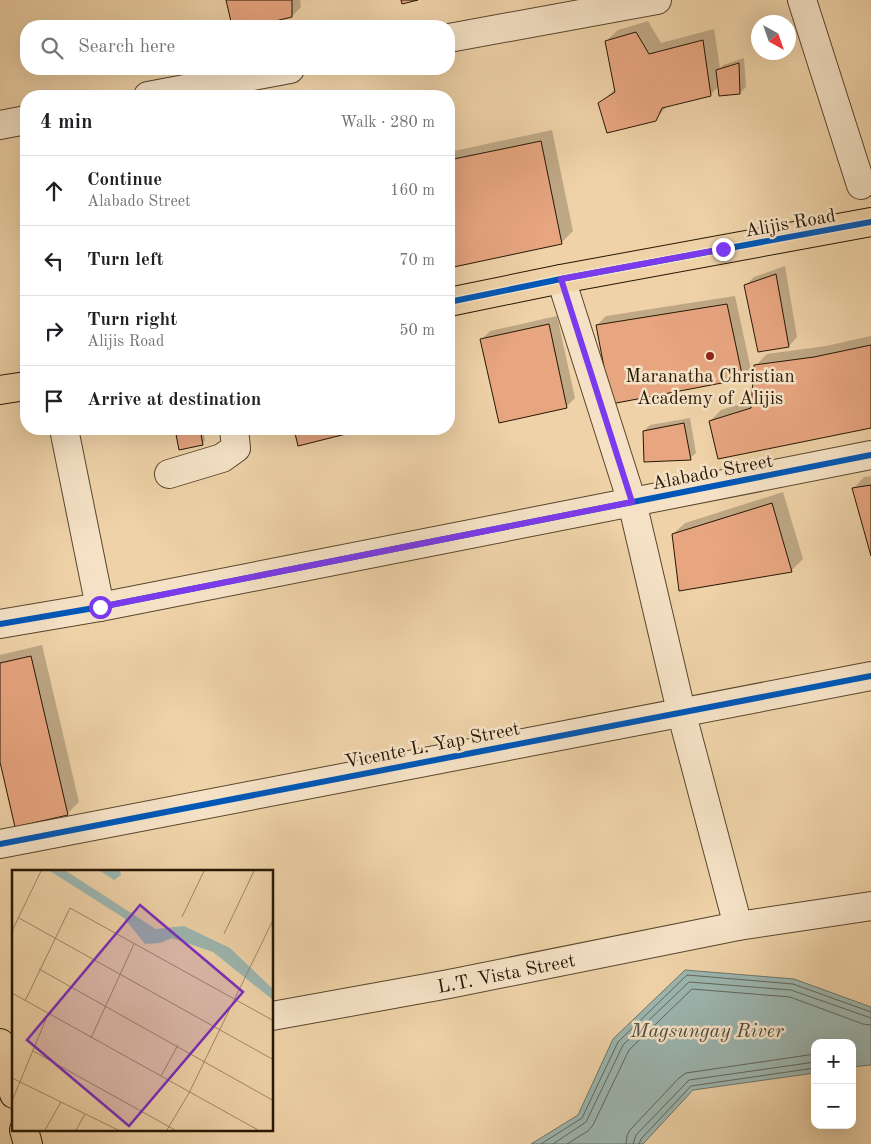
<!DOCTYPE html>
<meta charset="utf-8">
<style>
:root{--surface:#fff;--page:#f6f6f6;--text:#202124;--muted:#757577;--line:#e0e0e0}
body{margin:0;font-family:"Old Standard TT",serif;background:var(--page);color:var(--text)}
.controls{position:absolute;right:15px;bottom:15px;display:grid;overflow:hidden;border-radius:10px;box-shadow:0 5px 20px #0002}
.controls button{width:45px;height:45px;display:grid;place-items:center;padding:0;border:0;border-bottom:1px solid var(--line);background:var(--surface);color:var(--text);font:25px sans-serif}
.compass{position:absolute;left:751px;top:15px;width:45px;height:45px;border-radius:50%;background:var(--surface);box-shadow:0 5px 20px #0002;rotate:140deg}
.stop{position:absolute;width:15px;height:15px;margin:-11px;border:4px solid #7c3aed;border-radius:50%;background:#fff}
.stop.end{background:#7c3aed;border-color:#fff;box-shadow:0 1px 5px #0008}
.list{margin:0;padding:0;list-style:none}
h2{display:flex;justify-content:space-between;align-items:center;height:65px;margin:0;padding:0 20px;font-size:21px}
h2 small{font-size:16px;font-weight:400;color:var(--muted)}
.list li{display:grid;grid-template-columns:32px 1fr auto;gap:15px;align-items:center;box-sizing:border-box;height:70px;padding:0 20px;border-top:1px solid var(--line)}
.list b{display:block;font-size:19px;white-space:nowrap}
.list p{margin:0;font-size:16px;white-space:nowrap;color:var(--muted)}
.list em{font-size:16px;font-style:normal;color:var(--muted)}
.icon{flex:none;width:28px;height:28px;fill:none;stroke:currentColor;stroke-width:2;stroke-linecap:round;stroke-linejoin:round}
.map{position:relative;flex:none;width:871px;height:1144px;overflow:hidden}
.search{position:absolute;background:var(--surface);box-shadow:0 5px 20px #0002;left:20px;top:20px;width:435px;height:55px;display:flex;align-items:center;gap:12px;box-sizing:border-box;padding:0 18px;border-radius:20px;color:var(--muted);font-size:19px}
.panel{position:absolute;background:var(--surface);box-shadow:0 5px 20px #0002;left:20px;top:90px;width:435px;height:345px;border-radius:20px}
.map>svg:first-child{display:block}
</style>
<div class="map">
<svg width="871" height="1144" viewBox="0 0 871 1144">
<rect width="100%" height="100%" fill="#efd2a8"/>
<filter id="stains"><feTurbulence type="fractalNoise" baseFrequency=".004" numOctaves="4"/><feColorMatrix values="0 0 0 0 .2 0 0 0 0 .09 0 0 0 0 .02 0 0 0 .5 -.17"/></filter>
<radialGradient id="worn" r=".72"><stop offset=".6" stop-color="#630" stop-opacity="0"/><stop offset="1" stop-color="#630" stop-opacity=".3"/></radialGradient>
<path fill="#9cb6b0" stroke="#6d766b" d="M685,970L794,979L871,1007V1065L852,1067V1043H815V1073L693,1090L643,1144H531L578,1115L613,1039Z"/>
<g fill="#0003">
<path d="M227,0H300L301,7L292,16L248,26H233Z"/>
<path d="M648,21L661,43L714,29L720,68L723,65L744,58L746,87L740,93L719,86L710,95L668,105L655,120L600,104L615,89L606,41L618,30Z"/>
<path d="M552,130L573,231L561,243L449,267V152Z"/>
<path d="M785,266L797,337L789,346L745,286L754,277Z"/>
<path d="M735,296L751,370L743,378L597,325L606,316Z"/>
<path d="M557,316L575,398L566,407L481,340L490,331Z"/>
<path d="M871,336V427L710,421L721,410L753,400L755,366L767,354L826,346Z"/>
<path d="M690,418L696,453L690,458L644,431L650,425Z"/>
<path d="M176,429H203L205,441L202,443L180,448Z"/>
<path d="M295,429H356L353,431L299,444Z"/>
<path d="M871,476V551L853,489L864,477Z"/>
<path d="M783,492L803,559L791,571L673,534L685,523Z"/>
<path d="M42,645L79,802L67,814L0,756V655Z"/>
</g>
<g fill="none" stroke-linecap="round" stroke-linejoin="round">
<g stroke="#61665a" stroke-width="1">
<path d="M541,1144L582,1118L618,1042L687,975L793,984L871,1012"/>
<path d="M553,1144L586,1122L623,1045L689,982L791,990L871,1018"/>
<path d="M567,1144L588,1131L593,1125L629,1050L692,989L790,997L863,1024L871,1025"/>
<path d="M626,1144L627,1136L630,1130L679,1078L686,1073L815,1054"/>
<path d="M633,1144L636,1135L689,1080L815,1062"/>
<path d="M639,1144L641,1139L691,1086L815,1068"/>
</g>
</g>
<g fill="#e7a580" stroke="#261703">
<path d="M226,0H292V17L254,26H232Z"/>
<path d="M401,0H418L402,4Z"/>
<path d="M636,32L649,54L703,40L711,96L662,108L656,121L607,133L598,103L615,92L605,41Z"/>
<path d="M739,63L740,94L719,96L716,70Z"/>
<path d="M541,141L562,244L449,268V160Z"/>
<path d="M776,274L789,347L758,352L744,285Z"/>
<path d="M727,304L743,379L611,404L596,325Z"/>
<path d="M549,324L567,408L499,423L480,339Z"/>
<path d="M871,345V428L718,459L709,421L751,408L754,365L814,357Z"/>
<path d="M684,423L691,460L644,462L643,431Z"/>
<path d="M175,429H200L203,445L179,450Z"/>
<path d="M294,429H353L354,432L298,446Z"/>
<path d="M355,429H378L357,434Z"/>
<path d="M871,485V556L852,488Z"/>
<path d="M772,503L792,572L679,591L672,534Z"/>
<path d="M31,656L68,815L15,827L0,762V663Z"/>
</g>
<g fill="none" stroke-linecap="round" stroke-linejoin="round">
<g stroke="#58462c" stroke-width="30">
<g id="minor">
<path d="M802,0L861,185"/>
<path d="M449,38L657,0"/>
<path d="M148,96L290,69"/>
<path d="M0,125L26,120"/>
<path d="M561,279L632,502L681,711L738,926"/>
<path d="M64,429L100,607"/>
<path d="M169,474L222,458L236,448L234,429"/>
<path d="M0,624L100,607L871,455"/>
<path d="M0,844L871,676"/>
<path id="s1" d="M272,1016L449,984L738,926L871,906"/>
</g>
</g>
<g stroke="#261703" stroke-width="30">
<g id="major">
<path d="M449,302L561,279L871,222"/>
<path d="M0,390L26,386"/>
<path d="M0,1043L14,1094"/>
<path d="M24,1130L28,1144"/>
</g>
</g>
<use href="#minor" stroke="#f5e2c6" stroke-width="28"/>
<use href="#major" stroke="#efd2a8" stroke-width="28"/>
<g stroke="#f5e2c6" stroke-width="9">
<g id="cycleway">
<path d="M449,302L561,279L871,222"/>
<path d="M0,624L100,607L871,455"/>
<path d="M0,844L871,676"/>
</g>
</g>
<use href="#cycleway" stroke="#0057b8" stroke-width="6"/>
</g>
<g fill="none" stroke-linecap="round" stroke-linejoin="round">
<path stroke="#7c3aed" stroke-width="6" d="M100,607L632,502L561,279L723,249"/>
</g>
<circle fill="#8f2418" stroke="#f5e2c6" stroke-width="2" cx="710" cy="356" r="5"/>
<g text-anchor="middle" stroke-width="5" stroke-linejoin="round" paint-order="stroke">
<g font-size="19" fill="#261703" stroke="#f5e2c6">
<text transform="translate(790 222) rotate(-10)" y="7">Alijis Road</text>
<text transform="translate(712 471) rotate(-11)" y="7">Alabado Street</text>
<text transform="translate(432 744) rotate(-11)" y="7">Vicente L. Yap Street</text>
<text dy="7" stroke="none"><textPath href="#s1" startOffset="238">L.T. Vista Street</textPath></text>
</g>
<g font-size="19" fill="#261703" stroke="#f5e2c6">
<text x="710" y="382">Maranatha Christian<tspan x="710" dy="22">Academy of Alijis</tspan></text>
</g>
<g font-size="20" font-style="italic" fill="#4f4f40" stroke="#f5e2c6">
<text x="707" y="1037">Magsungay River</text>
</g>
</g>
<g transform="translate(12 870)">
<rect width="261" height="261" fill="#efd2a8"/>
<path d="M38,1H54L144,59L172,56L218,78L261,119V130L201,82L160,68L148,73L133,74L112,48ZM88,1H108L109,5L102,10Z" fill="#9cb6b0"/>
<path fill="none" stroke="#9f8766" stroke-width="1" d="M170,47L192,1M7,48L262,190M0,61L29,1M212,64L242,1M27,99L262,231M0,123L246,260M13,131L58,38L262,151M79,168L122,74M21,181L163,260M149,206L166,175M0,208L106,260M177,223L262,48M0,231L34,149M33,260L49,232M64,260L73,244M155,260L177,223"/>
<path fill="#7b2cbf" fill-opacity="0.15" stroke="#7b2cbf" stroke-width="2.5" d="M128,35L231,122L117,256L15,170Z"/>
<rect width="261" height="261" fill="none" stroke="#261703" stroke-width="2.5"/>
</g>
<rect width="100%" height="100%" filter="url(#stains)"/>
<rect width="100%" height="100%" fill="url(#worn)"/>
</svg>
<div class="controls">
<button>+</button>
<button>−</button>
</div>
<svg class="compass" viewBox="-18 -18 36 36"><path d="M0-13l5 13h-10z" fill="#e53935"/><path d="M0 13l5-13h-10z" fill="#757577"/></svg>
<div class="stop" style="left:100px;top:607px"></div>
<div class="stop end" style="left:723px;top:249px"></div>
<div class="search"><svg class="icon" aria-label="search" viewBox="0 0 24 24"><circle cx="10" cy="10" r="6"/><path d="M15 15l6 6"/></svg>Search here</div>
<section class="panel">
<h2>4 min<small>Walk · 280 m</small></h2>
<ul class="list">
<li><svg class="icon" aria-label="ahead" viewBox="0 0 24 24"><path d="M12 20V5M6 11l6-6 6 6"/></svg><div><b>Continue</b><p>Alabado Street</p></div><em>160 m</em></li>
<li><svg class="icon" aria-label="left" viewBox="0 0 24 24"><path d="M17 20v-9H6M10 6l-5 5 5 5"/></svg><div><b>Turn left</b></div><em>70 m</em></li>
<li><svg class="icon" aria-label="right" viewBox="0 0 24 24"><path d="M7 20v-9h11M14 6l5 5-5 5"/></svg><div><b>Turn right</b><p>Alijis Road</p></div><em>50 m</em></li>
<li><svg class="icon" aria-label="arrive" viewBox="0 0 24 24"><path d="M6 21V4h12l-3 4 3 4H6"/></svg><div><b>Arrive at destination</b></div></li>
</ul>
</section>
</div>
